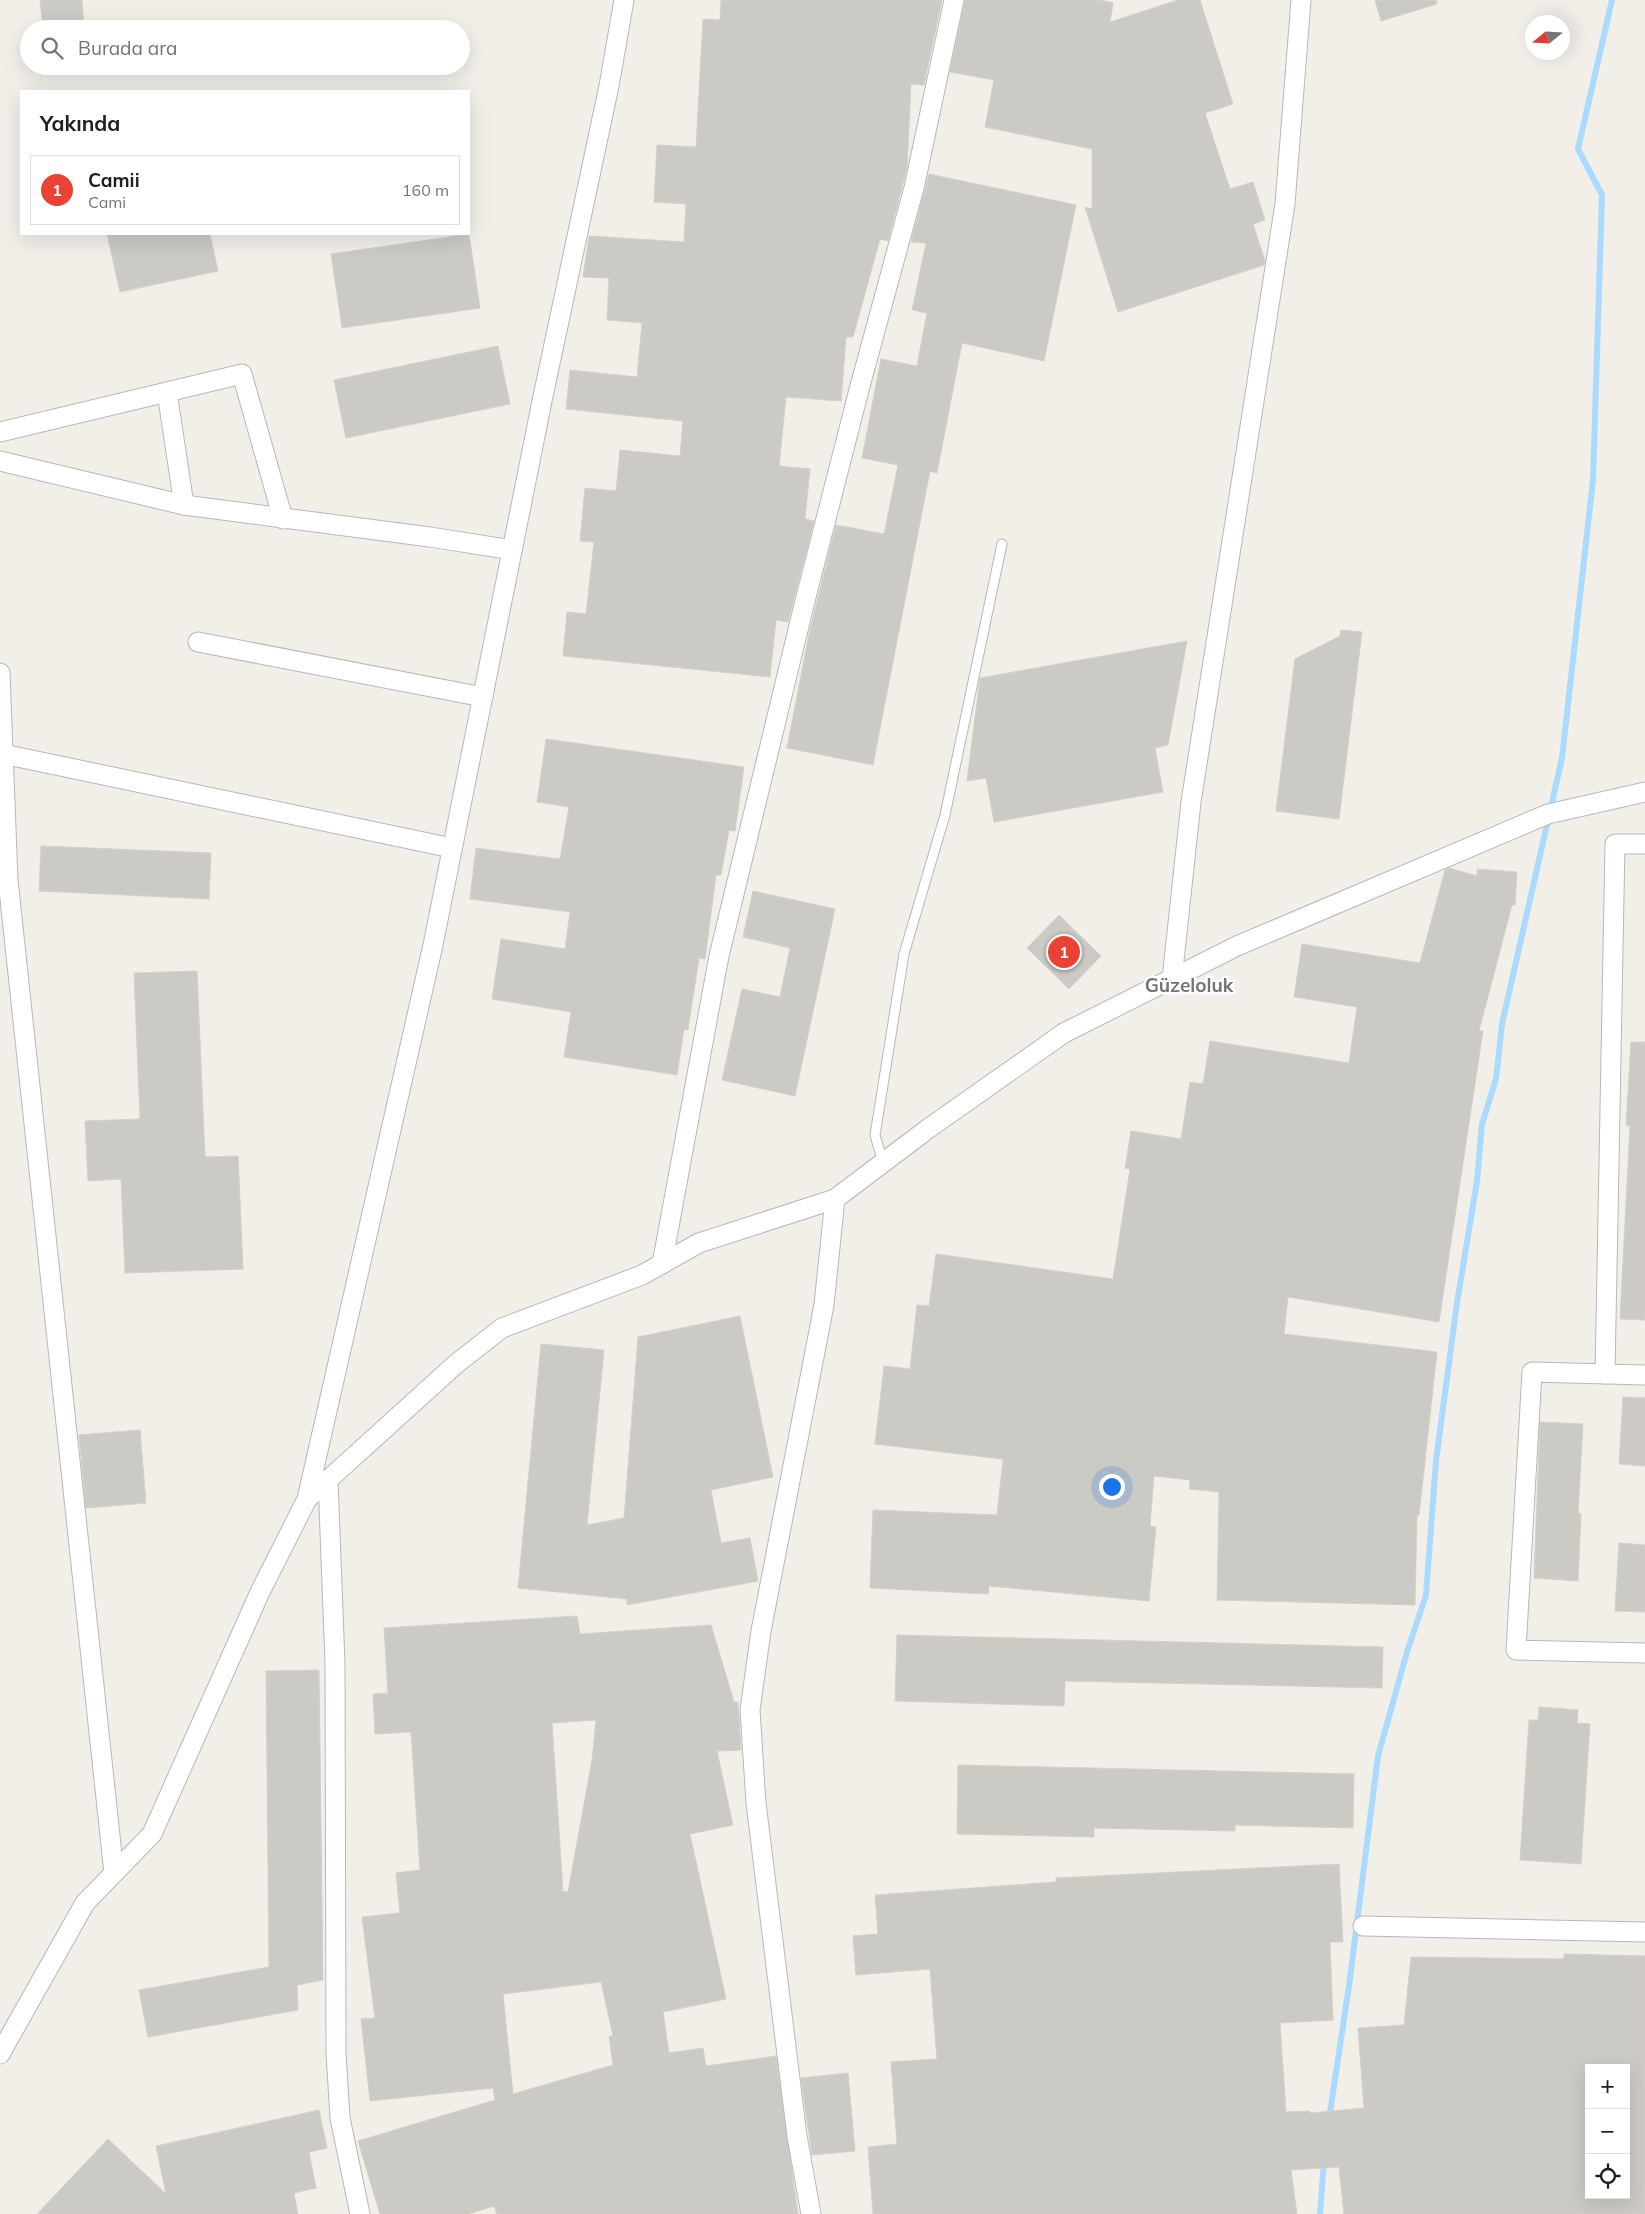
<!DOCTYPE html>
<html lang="tr">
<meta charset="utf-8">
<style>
:root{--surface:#fff;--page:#f2f2f2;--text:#202124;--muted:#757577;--line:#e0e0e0;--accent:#ea4335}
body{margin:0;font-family:Mulish,sans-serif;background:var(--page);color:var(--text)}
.controls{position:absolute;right:15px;bottom:15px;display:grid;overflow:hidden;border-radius:0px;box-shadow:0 5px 20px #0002}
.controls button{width:45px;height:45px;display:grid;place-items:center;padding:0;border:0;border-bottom:1px solid var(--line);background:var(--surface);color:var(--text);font:25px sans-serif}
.compass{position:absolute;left:1525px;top:15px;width:45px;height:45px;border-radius:50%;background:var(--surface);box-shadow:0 5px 20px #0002;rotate:252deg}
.you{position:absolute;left:1111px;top:1486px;width:18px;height:18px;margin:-12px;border:4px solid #fff;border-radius:50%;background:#1a73e8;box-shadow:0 0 0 8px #1a73e833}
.badge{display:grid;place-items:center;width:32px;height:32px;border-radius:50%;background:var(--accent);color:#fff;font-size:16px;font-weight:700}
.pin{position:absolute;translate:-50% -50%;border:2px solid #fff;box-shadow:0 1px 5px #0006}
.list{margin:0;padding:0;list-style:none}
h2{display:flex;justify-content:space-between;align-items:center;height:65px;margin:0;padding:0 20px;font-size:21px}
h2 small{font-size:16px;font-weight:400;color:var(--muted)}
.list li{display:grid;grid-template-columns:32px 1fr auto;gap:15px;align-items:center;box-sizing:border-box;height:70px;margin:0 10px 10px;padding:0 10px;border:1px solid var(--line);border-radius:0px}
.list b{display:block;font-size:19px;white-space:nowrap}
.list p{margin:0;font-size:16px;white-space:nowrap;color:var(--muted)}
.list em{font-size:16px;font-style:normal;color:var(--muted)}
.icon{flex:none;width:28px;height:28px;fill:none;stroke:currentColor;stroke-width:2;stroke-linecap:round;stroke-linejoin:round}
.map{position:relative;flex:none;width:1645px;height:2214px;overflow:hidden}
.search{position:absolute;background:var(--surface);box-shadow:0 5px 20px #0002;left:20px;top:20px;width:450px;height:55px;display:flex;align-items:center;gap:12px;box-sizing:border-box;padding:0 18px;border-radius:28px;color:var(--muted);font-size:19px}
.panel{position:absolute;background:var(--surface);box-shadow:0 5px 20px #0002;left:20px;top:90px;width:450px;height:145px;border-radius:0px}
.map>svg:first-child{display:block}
</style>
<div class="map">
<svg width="1645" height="2214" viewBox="0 0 1645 2214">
<rect width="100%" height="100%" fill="#f1efe8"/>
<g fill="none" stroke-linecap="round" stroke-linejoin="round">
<g stroke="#aadaff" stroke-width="6">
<path d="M1329,2119L1349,1986L1378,1756L1407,1652L1426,1595L1436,1461L1457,1303L1477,1181L1482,1124L1496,1079L1502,1024L1562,758L1593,480L1602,195L1578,149L1612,0"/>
<path d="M1320,2214L1324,2161"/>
</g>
</g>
<g fill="#cccac5" stroke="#d6d1c6" fill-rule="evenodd">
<path d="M40,0H82L84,29H43Z"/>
<path d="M721,0H942L924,85L911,84L907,168L888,241L880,239L853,337H846L841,401L786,397L779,466L810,469L805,519L814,521L788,622L776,620L770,677L563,656L567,612L586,614L594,542L580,541L585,488L616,491L620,450L680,456L683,421L566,409L570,370L637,377L642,323L607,320L609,278L583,277L589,236L684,242L686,204L654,202L657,145L696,147L703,19L720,20Z"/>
<path d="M965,0H1100L1113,3L1110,22L1178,0H1200L1233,104L1205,113L1230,189L1253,182L1265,220L1253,224L1265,261L1264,265L1118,312L1085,207L1092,209V149L985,127L994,80L950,72Z"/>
<path d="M1375,0H1436L1437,4L1381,21Z"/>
<path d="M929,174L1076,205L1044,361L962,343L937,473L930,471L873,765L787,748L809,634L836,525L884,534L898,465L862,458L881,359L917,366L927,313L912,310L926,243L911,242Z"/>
<path d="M107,234H210L218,271L120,292Z"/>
<path d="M469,234L480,308L342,328L331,254Z"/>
<path d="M498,346L510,404L346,438L334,380Z"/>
<path d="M1341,630L1362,632L1339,819L1276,811L1295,659L1340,636Z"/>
<path d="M1187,641L1168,745L1155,748L1163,792L994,822L986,778L967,781L980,678Z"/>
<path d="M546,739L744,767L735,831L729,830L721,875H716L705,959L699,958L688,1030L684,1029L677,1075L564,1057L571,1012L492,999L501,939L565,949L570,912L470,899L476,848L560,859L569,807L537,802Z"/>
<path d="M41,846L211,853L209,899L39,891Z"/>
<path d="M1449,868L1477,876V869L1517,872L1515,905H1512L1479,1031H1483L1439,1322L1288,1297L1284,1334L1437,1352L1419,1515H1417L1415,1605L1217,1600L1219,1492L1189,1489L1190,1480L1154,1476L1150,1526L1156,1527L1149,1601L989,1586L988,1594L870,1588L873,1510L997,1515L1003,1459L875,1444L884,1366L910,1369L917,1305L929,1306L936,1254L1113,1279L1130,1169L1125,1168L1131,1131L1181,1139L1190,1082L1203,1084L1210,1041L1349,1063L1357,1007L1294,997L1302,944L1420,963L1445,870Z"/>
<path d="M753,891L835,909L795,1096L722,1080L742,989L780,997L790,948L743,937Z"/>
<path d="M1059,915L1101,956L1069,989L1027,948Z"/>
<path d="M197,971L205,1157L238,1156L243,1269L125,1273L121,1179L88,1181L85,1121L140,1119L134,973Z"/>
<path d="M1631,1042H1645V1320L1620,1319L1630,1126L1626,1125Z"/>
<path d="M740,1316L773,1477L711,1490L721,1543L750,1538L758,1581L627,1605V1599L518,1588L541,1344L604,1350L587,1525L624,1518L638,1337Z"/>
<path d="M1623,1397L1645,1398V1466L1619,1464Z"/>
<path d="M1540,1422L1583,1424L1578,1513L1581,1514L1578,1581L1534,1578Z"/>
<path d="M140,1430L146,1503L86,1508L79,1435Z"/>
<path d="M1619,1543L1645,1545V1612L1615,1611Z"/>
<path d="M577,1616L580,1634L711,1625L734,1702H738L741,1750L717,1751L733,1825L690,1834L726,1999L663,2012L669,2053L703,2048L706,2066L776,2056L798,2214H497L494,2206L468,2214H380L358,2141L495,2100L493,2088L370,2101L361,2019L375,2018L362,1917L400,1913L396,1873L420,1870L411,1732L375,1734L373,1694L388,1693L384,1628ZM596,1720L592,1760L568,1892L563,1891L552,1723ZM601,1982L613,2036H609L613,2065L513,2094L503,1994Z"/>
<path d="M897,1635L1383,1647L1382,1688L1065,1681L1064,1706L895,1701Z"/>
<path d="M319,1670L323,1980L297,1985L298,2010L148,2037L139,1990L269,1967L266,1671Z"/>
<path d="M1539,1707L1578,1710L1577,1723L1590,1724L1581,1864L1520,1860L1529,1720H1538Z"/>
<path d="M958,1765L1354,1774L1353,1828L1235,1825V1831L1094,1828V1837L957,1834Z"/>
<path d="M1339,1864L1343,1942H1330L1333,2020L1280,2023L1286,2112L1310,2111V2113L1364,2108L1358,2028L1404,2025L1411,1957L1564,1959V1954L1645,1956V2214H1344L1339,2167L1291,2170L1297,2214H873L868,2147L897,2144L891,2062L937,2059L930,1969L856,1975L853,1936L878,1934L875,1895L1056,1882V1878ZM1589,2068H1626V2195H1589Z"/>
<path d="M848,2073L855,2151L812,2155L801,2078Z"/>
<path d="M319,2110L327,2148L309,2152L316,2188L294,2193L298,2214H37L108,2139L166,2194L156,2146Z"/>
</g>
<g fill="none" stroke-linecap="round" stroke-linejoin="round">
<g stroke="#b5b8bc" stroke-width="11">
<path id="service" d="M883,1163L875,1135L904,954L945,815L1002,544"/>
</g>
<g stroke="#b5b8bc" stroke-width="21">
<g id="minor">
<path d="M167,392L184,505"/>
<path d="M0,432L242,374L283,519"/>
<path d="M0,461L184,505L430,537L512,550"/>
<path d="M198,642L483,697"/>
<path d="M0,673L8,880L114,1873"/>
<path d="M3,754L452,848"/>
<path d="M1172,979L1191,802L1285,204L1301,0"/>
<path d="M662,1264L719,956L805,601L860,386L914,188L954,0"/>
<path d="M1605,1374L1615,844H1645"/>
<path d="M1645,1375L1532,1372L1516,1650L1645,1653"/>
<path d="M328,1480L335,1663L336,2053L340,2118L360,2214"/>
<path d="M307,1499L433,945L542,401L609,86L624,0"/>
<path d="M1363,1926L1645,1932"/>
<path d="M0,2054L85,1903L152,1834L260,1592L307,1499L456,1364L502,1328L642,1275L699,1243L835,1199L929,1128L1064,1033L1237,946L1548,814L1645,792"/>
<path d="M811,2214L797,2136L756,1803L750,1710L761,1631L824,1305L835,1199"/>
</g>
</g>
<use href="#service" stroke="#fff" stroke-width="9"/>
<use href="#minor" stroke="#fff" stroke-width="19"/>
</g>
<g text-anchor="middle" stroke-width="5" stroke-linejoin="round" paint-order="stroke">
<g font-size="19" font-weight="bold" fill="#70757a" stroke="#fff">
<text x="1189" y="992">Güzeloluk</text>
</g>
</g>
</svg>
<div class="controls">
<button>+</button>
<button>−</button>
<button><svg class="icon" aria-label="locate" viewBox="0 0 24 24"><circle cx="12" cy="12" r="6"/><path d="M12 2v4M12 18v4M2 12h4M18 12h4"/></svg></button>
</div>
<svg class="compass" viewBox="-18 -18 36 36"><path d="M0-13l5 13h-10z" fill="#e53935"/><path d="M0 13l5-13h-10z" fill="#757577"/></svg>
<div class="you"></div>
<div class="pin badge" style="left:1064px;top:952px">1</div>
<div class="search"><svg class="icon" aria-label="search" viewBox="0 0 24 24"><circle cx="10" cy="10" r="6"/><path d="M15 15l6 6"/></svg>Burada ara</div>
<section class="panel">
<h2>Yakında<small></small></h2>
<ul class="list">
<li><span class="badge">1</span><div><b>Camii</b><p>Cami</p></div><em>160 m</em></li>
</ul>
</section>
</div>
